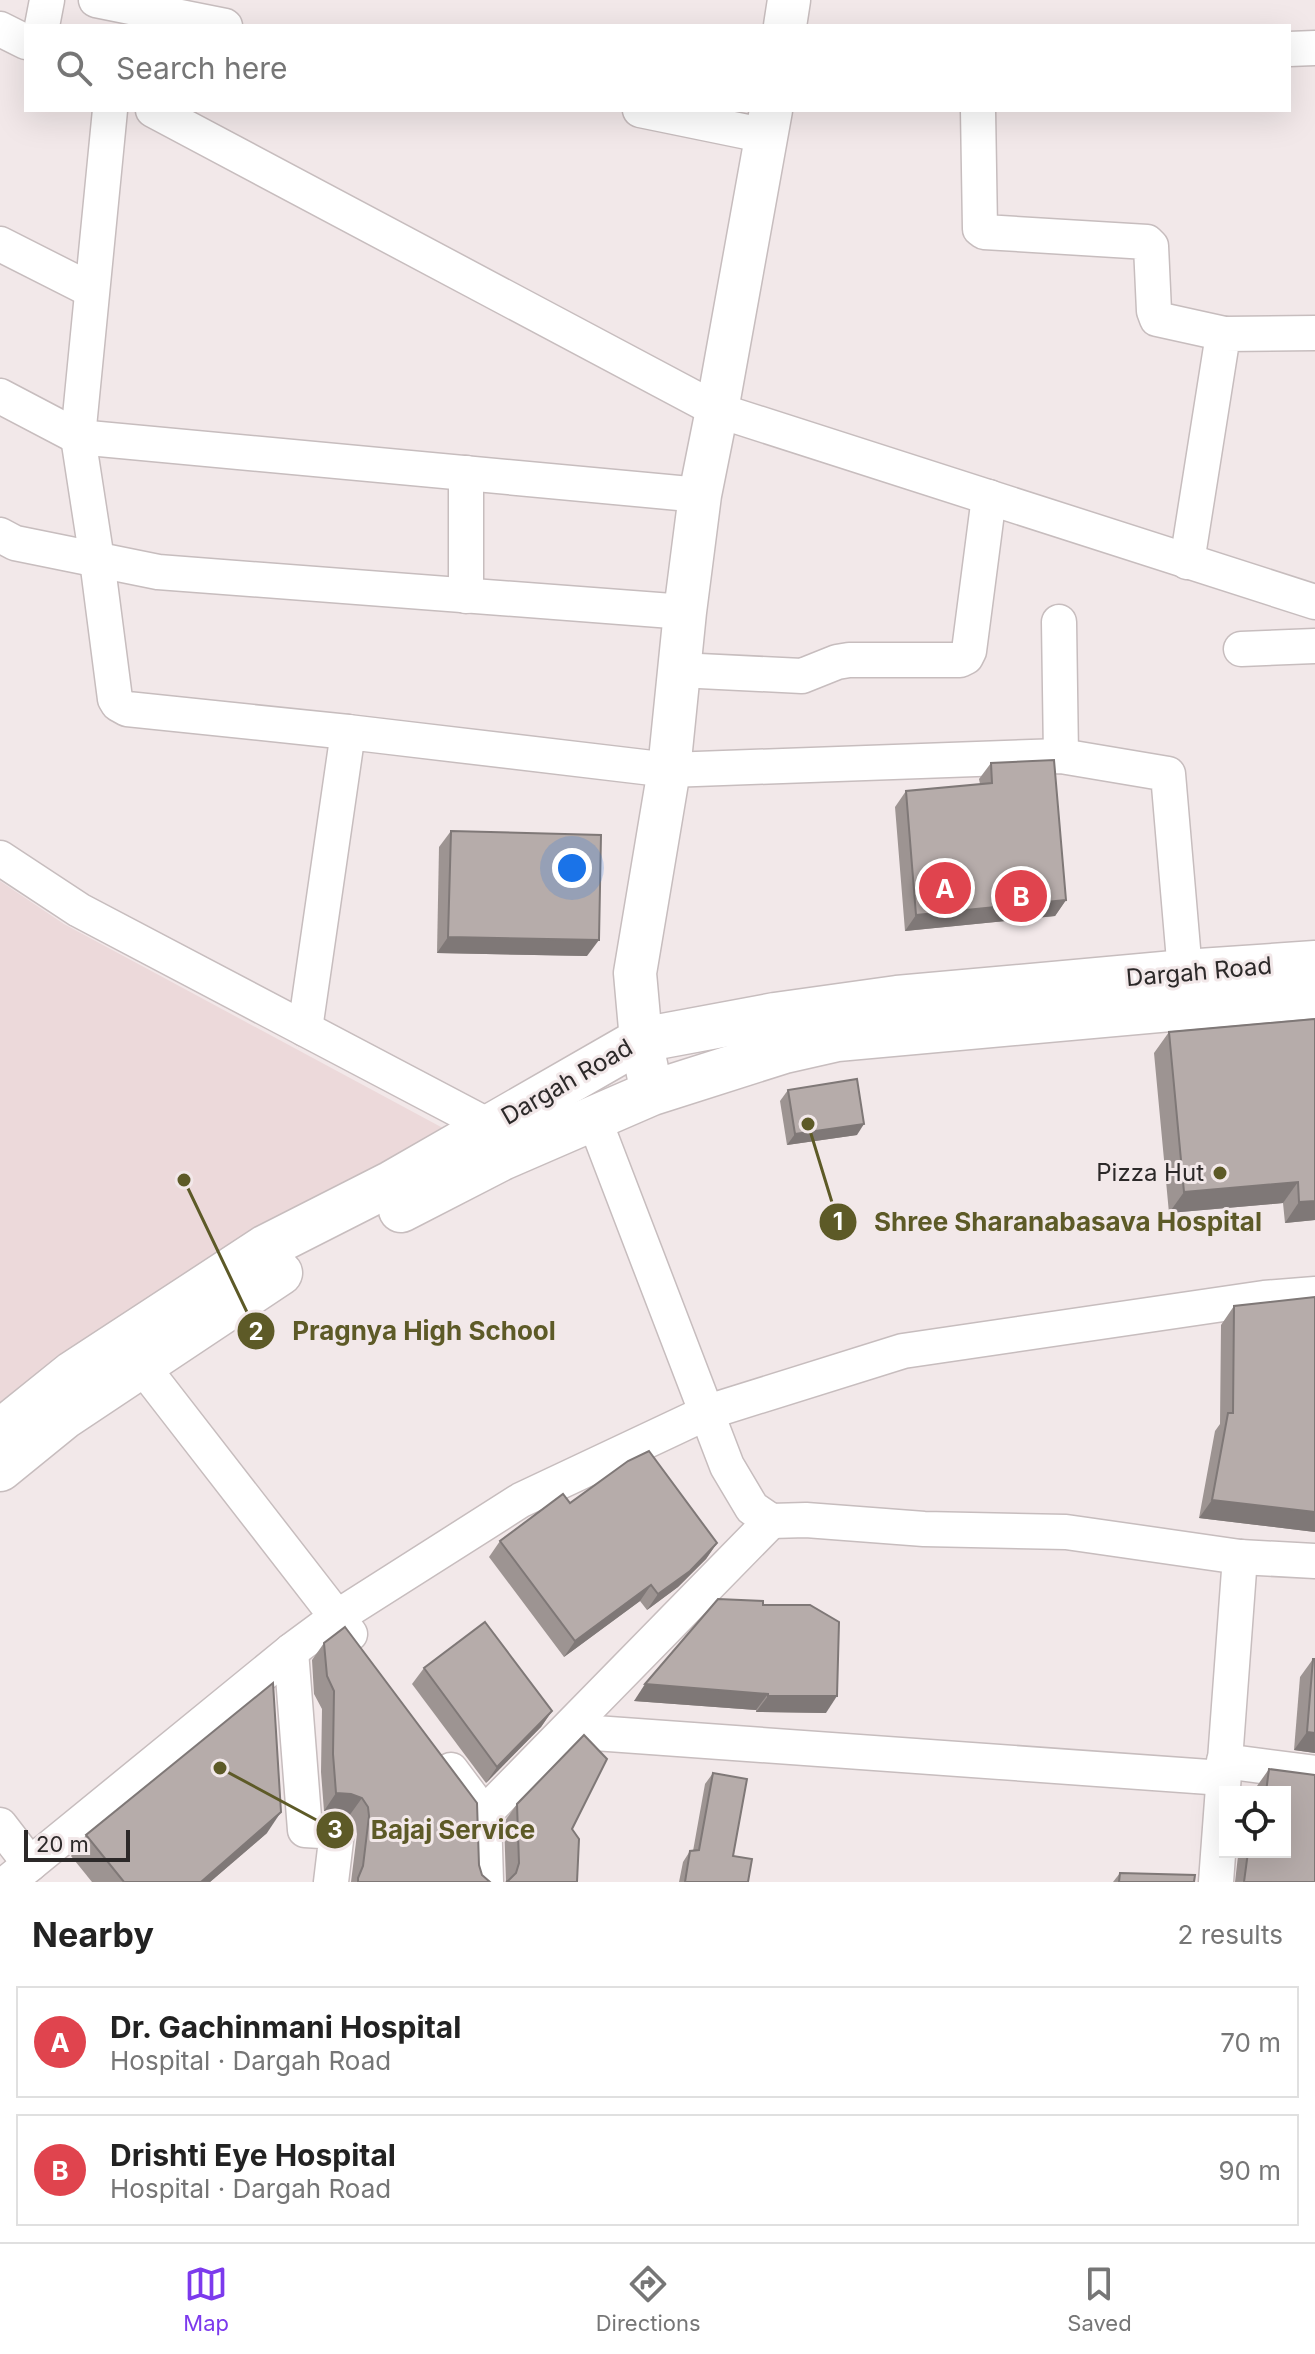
<!DOCTYPE html>
<meta charset="utf-8">
<style>
:root{--surface:#fff;--page:#f2f2f2;--text:#222;--muted:#767676;--line:#e0e0e0;--accent:#7c3aed}
body{margin:0;font-family:Inter,sans-serif;background:var(--page);color:var(--text)}
.controls{position:absolute;right:24px;bottom:24px;display:grid;overflow:hidden;border-radius:0px;box-shadow:0 8px 32px #0002}
.controls button{width:72px;height:72px;display:grid;place-items:center;padding:0;border:0;border-bottom:2px solid var(--line);background:var(--surface);color:var(--text);font:40px sans-serif}
.scale{position:absolute;left:24px;bottom:20px;width:106px;box-sizing:border-box;padding-left:8px;border:4px solid #2c2929;border-top:0;font-size:22px;line-height:28px;white-space:nowrap;color:#2c2929;-webkit-text-stroke:6px #f2e8e9;paint-order:stroke}
.you{position:absolute;left:572px;top:868px;width:28px;height:28px;margin:-20px;border:6px solid #fff;border-radius:50%;background:#1a73e8;box-shadow:0 0 0 12px #1a73e833}
.badge{display:grid;place-items:center;width:52px;height:52px;border-radius:50%;background:var(--accent);color:#fff;font-size:26px;font-weight:700}
.pin{position:absolute;translate:-50% -50%;border:4px solid #fff;box-shadow:0 2px 8px #0006}
.list{margin:0;padding:0;list-style:none}
h2{display:flex;justify-content:space-between;align-items:center;height:104px;margin:0;padding:0 32px;font-size:34px}
h2 small{font-size:26px;font-weight:400;color:var(--muted)}
.list li{display:grid;grid-template-columns:52px 1fr auto;gap:24px;align-items:center;box-sizing:border-box;height:112px;margin:0 16px 16px;padding:0 16px;border:2px solid var(--line);border-radius:0px}
.list b{display:block;font-size:30px;white-space:nowrap}
.list p{margin:0;font-size:26px;white-space:nowrap;color:var(--muted)}
.list em{font-size:26px;font-style:normal;color:var(--muted)}
.icon{flex:none;width:44px;height:44px;fill:none;stroke:currentColor;stroke-width:2;stroke-linecap:round;stroke-linejoin:round}
.map{position:relative;flex:none;width:1315px;height:1882px;overflow:hidden}
.search{position:absolute;background:var(--surface);box-shadow:0 8px 32px #0002;left:24px;right:24px;top:24px;height:88px;display:flex;align-items:center;gap:20px;box-sizing:border-box;padding:0 28px;border-radius:0px;color:var(--muted);font-size:30px}
.sheet{height:360px;background:var(--surface)}
nav{display:flex;justify-content:space-around;align-items:center;box-sizing:border-box;height:112px;border-top:2px solid var(--line);background:var(--surface);font-size:22px;color:var(--muted)}
nav a{display:grid;justify-items:center;gap:4px}
nav .on{color:var(--accent)}
.map>svg:first-child{display:block}
</style>
<div class="map">
<svg width="1315" height="1882" viewBox="0 0 1315 1882">
<rect width="100%" height="100%" fill="#f2e8e9"/>
<path fill="#ecd9da" d="M0,881L64,924L454,1134L0,1417Z"/>
<g fill="none" stroke-linecap="round" stroke-linejoin="round">
<g stroke="#c7bdbe" stroke-width="37">
<g id="minor">
<path d="M96,0L225,26"/>
<path d="M42,26L47,0"/>
<path d="M0,29L26,42"/>
<path d="M1289,49L1315,48"/>
<path d="M110,110L78,437L97,560L115,699L118,704L127,709L348,732"/>
<path d="M153,110L717,410L1315,602"/>
<path d="M640,110L767,136"/>
<path d="M978,110L980,229L984,232L1147,242L1151,246L1154,311L1157,319L1225,334"/>
<path d="M0,244L91,290"/>
<path d="M0,396L78,437L700,495"/>
<path d="M0,535L15,543L158,572L685,612"/>
<path d="M1187,562L1222,341L1225,334L1315,333"/>
<path d="M466,596V473"/>
<path d="M1059,622L1061,756"/>
<path d="M1241,649L1315,646"/>
<path d="M679,670L802,676L837,662L849,660H960L966,657L969,651L989,497"/>
<path d="M0,858L79,910L491,1127"/>
<path d="M305,1029L348,732L669,770L1061,756L1168,774L1185,972"/>
<path d="M594,1119L727,1466L752,1508L771,1521L806,1520L924,1529L1066,1532L1240,1557L1315,1561"/>
<path d="M142,1366L350,1634"/>
<path d="M291,1651L305,1830L337,1832L331,1882"/>
<path d="M567,1731L1223,1778"/>
<path d="M1224,1761L1315,1773"/>
<path d="M451,1770L484,1814"/>
<path d="M0,1825L30,1864"/>
<path d="M8,1882L291,1651L337,1617L521,1500L708,1412L903,1351L1264,1298L1315,1294"/>
<path d="M486,1882L484,1814L771,1521"/>
<path d="M1216,1882L1240,1557"/>
</g>
</g>
<g stroke="#c7bdbe" stroke-width="45">
<g id="tertiary">
<path d="M785,26L789,0"/>
<path d="M652,1093L641,1040L635,973L669,770L685,612L700,495L717,410L771,110"/>
</g>
</g>
<g stroke="#c7bdbe" stroke-width="47">
<g id="secondary">
<path d="M401,1210L502,1158L652,1093L784,1051L837,1039L1315,996"/>
<path d="M0,1432L72,1374L266,1247L392,1183L641,1040L775,1015L897,998L1185,972L1315,963"/>
<path d="M0,1469L64,1417L280,1273"/>
</g>
</g>
<use href="#minor" stroke="#fff" stroke-width="34"/>
<use href="#tertiary" stroke="#fff" stroke-width="42"/>
<use href="#secondary" stroke="#fff" stroke-width="44"/>
</g>
<g fill="#9d9492">
<path d="M991,763L1066,900L1055,916L905,931L895,807L906,791L980,784L979,779Z"/>
<path d="M451,831L587,956L437,953L439,847Z"/>
<path d="M1315,1019V1220L1285,1223L1283,1203L1169,1213L1154,1053L1169,1032Z"/>
<path d="M788,1090L857,1135L787,1145L780,1101Z"/>
<path d="M1234,1306L1315,1532L1199,1518L1215,1431L1220,1424L1221,1325Z"/>
<path d="M570,1503L717,1543L706,1559L678,1587L647,1610L640,1601L564,1657L489,1557L500,1541Z"/>
<path d="M763,1605L826,1713L756,1712V1710L634,1701Z"/>
<path d="M324,1643L479,1865L482,1875L490,1882H351L357,1834L355,1825L349,1816L338,1812L324,1811L321,1772L322,1709L314,1694L312,1660Z"/>
<path d="M1313,1659H1315V1753L1294,1750L1300,1677Z"/>
<path d="M424,1668L552,1711L541,1727L486,1783L412,1684Z"/>
<path d="M1269,1769L1315,1775V1882H1235L1238,1856L1241,1852H1285V1792H1257V1786Z"/>
<path d="M713,1773L733,1856L748,1882H679L683,1862L690,1851H693L705,1784Z"/>
<path d="M517,1804L572,1829L577,1882H506L504,1822Z"/>
<path d="M267,1833L210,1882H92L71,1856L86,1835Z"/>
<path d="M1120,1873L1194,1882H1113Z"/>
</g>
<g fill="#7f7877">
<path d="M1066,900L1055,916L905,931L916,915Z"/>
<path d="M448,937L599,940L587,956L437,953Z"/>
<path d="M864,1124L857,1135L787,1145L795,1134Z"/>
<path d="M1298,1182L1283,1203L1169,1213L1184,1192Z"/>
<path d="M1315,1201V1220L1285,1223L1299,1202Z"/>
<path d="M1212,1500L1315,1512V1532L1199,1518Z"/>
<path d="M717,1543L706,1559L678,1587L647,1610L658,1594Z"/>
<path d="M651,1585L640,1601L564,1657L575,1641Z"/>
<path d="M645,1684L768,1694L756,1710L634,1701Z"/>
<path d="M768,1696H837L826,1713L756,1712Z"/>
<path d="M552,1711L541,1727L486,1783L497,1767Z"/>
<path d="M1307,1732L1315,1733V1753L1294,1750Z"/>
<path d="M336,1793L351,1794L362,1798L349,1816L338,1812L324,1811Z"/>
<path d="M281,1812L267,1833L210,1882H201Z"/>
</g>
<g fill="#b6acaa" stroke="#7f7877" stroke-width="2">
<path d="M1054,760L1066,900L916,915L906,791L992,783L991,763Z"/>
<path d="M451,831L601,835L599,940L448,937Z"/>
<path d="M1315,1019V1201L1299,1202L1298,1182L1184,1192L1169,1032Z"/>
<path d="M857,1079L864,1124L795,1134L788,1090Z"/>
<path d="M1315,1297V1512L1212,1500L1228,1413H1233L1234,1306Z"/>
<path d="M649,1451L717,1543L690,1571L658,1594L651,1585L575,1641L500,1541L563,1494L570,1503L628,1461Z"/>
<path d="M718,1599L763,1601V1605H810L839,1622L837,1696H768V1694L645,1684Z"/>
<path d="M485,1622L552,1711L497,1767L424,1668Z"/>
<path d="M345,1627L477,1803L479,1865L482,1875L490,1882H358V1878L363,1866L369,1816L368,1807L362,1798L351,1794L336,1793L333,1754L334,1691L327,1676L324,1643Z"/>
<path d="M1313,1659H1315V1733L1307,1732Z"/>
<path d="M273,1683L281,1812L201,1882H124L86,1835Z"/>
<path d="M584,1735L607,1759L572,1829L579,1839L577,1882H506L508,1881L516,1873L519,1863L517,1804Z"/>
<path d="M1269,1769L1315,1775V1882H1244L1248,1852H1285V1792H1266Z"/>
<path d="M713,1773L747,1779L733,1856L752,1859L748,1882H685L690,1851L699,1850Z"/>
<path d="M1120,1873L1195,1875L1194,1882H1119Z"/>
</g>
<circle fill="#5d5a27" stroke="#f2e8e9" stroke-width="3" cx="1220" cy="1173" r="8"/>
<g text-anchor="middle" stroke-width="6" stroke-linejoin="round" paint-order="stroke">
<g font-size="24" fill="#2c2929" stroke="#f2e8e9">
<text transform="translate(1199 972) rotate(-5)" y="8">Dargah Road</text>
<text transform="translate(567 1082) rotate(-30)" y="8">Dargah Road</text>
</g>
<g font-size="24" fill="#2c2929" stroke="#f2e8e9" text-anchor="end">
<text x="1204" y="1181">Pizza Hut</text>
</g>
</g>
<path fill="none" stroke="#5d5a27" stroke-width="3" d="M808 1124L838 1222M184 1180L256 1331M220 1768L335 1830"/>
<g fill="#5d5a27" stroke="#f2e8e9" stroke-width="3">
<circle cx="808" cy="1124" r="8"/>
<circle cx="184" cy="1180" r="8"/>
<circle cx="220" cy="1768" r="8"/>
<circle cx="838" cy="1222" r="20"/>
<circle cx="256" cy="1331" r="20"/>
<circle cx="335" cy="1830" r="20"/>
</g>
<g font-size="24" text-anchor="middle" font-weight="bold" fill="#fff">
<text x="838" y="1230">1</text>
<text x="256" y="1340">2</text>
<text x="335" y="1838">3</text>
</g>
<g font-size="26" text-anchor="middle" font-weight="bold" fill="#5d5a27" stroke="#f2e8e9" stroke-width="6" stroke-linejoin="round" paint-order="stroke">
<text x="1068" y="1231">Shree Sharanabasava Hospital</text>
<text x="424" y="1340">Pragnya High School</text>
<text x="453" y="1839">Bajaj Service</text>
</g>
</svg>
<div class="controls">
<button><svg class="icon" aria-label="locate" viewBox="0 0 24 24"><circle cx="12" cy="12" r="6"/><path d="M12 2v4M12 18v4M2 12h4M18 12h4"/></svg></button>
</div>
<div class="scale">20 m</div>
<div class="you"></div>
<div class="pin badge" style="left:945px;top:888px;background:#e0444e">A</div>
<div class="pin badge" style="left:1021px;top:896px;background:#e0444e">B</div>
<div class="search"><svg class="icon" aria-label="search" viewBox="0 0 24 24"><circle cx="10" cy="10" r="6"/><path d="M15 15l6 6"/></svg>Search here</div>
</div>
<section class="sheet">
<h2>Nearby<small>2 results</small></h2>
<ul class="list">
<li><span class="badge" style="background:#e0444e">A</span><div><b>Dr. Gachinmani Hospital</b><p>Hospital · Dargah Road</p></div><em>70 m</em></li>
<li><span class="badge" style="background:#e0444e">B</span><div><b>Drishti Eye Hospital</b><p>Hospital · Dargah Road</p></div><em>90 m</em></li>
</ul>
</section>
<nav>
<a class="on"><svg class="icon" aria-label="map" viewBox="0 0 24 24"><path d="M3 6l6-2 6 2 6-2v14l-6 2-6-2-6 2zM9 4v14M15 6v14"/></svg>Map</a>
<a><svg class="icon" aria-label="directions" viewBox="0 0 24 24"><path d="M12 3l9 9-9 9-9-9zM9 14v-3h6M13 9l2 2-2 2"/></svg>Directions</a>
<a><svg class="icon" aria-label="saved" viewBox="0 0 24 24"><path d="M7 4h10v16l-5-4-5 4z"/></svg>Saved</a>
</nav>
